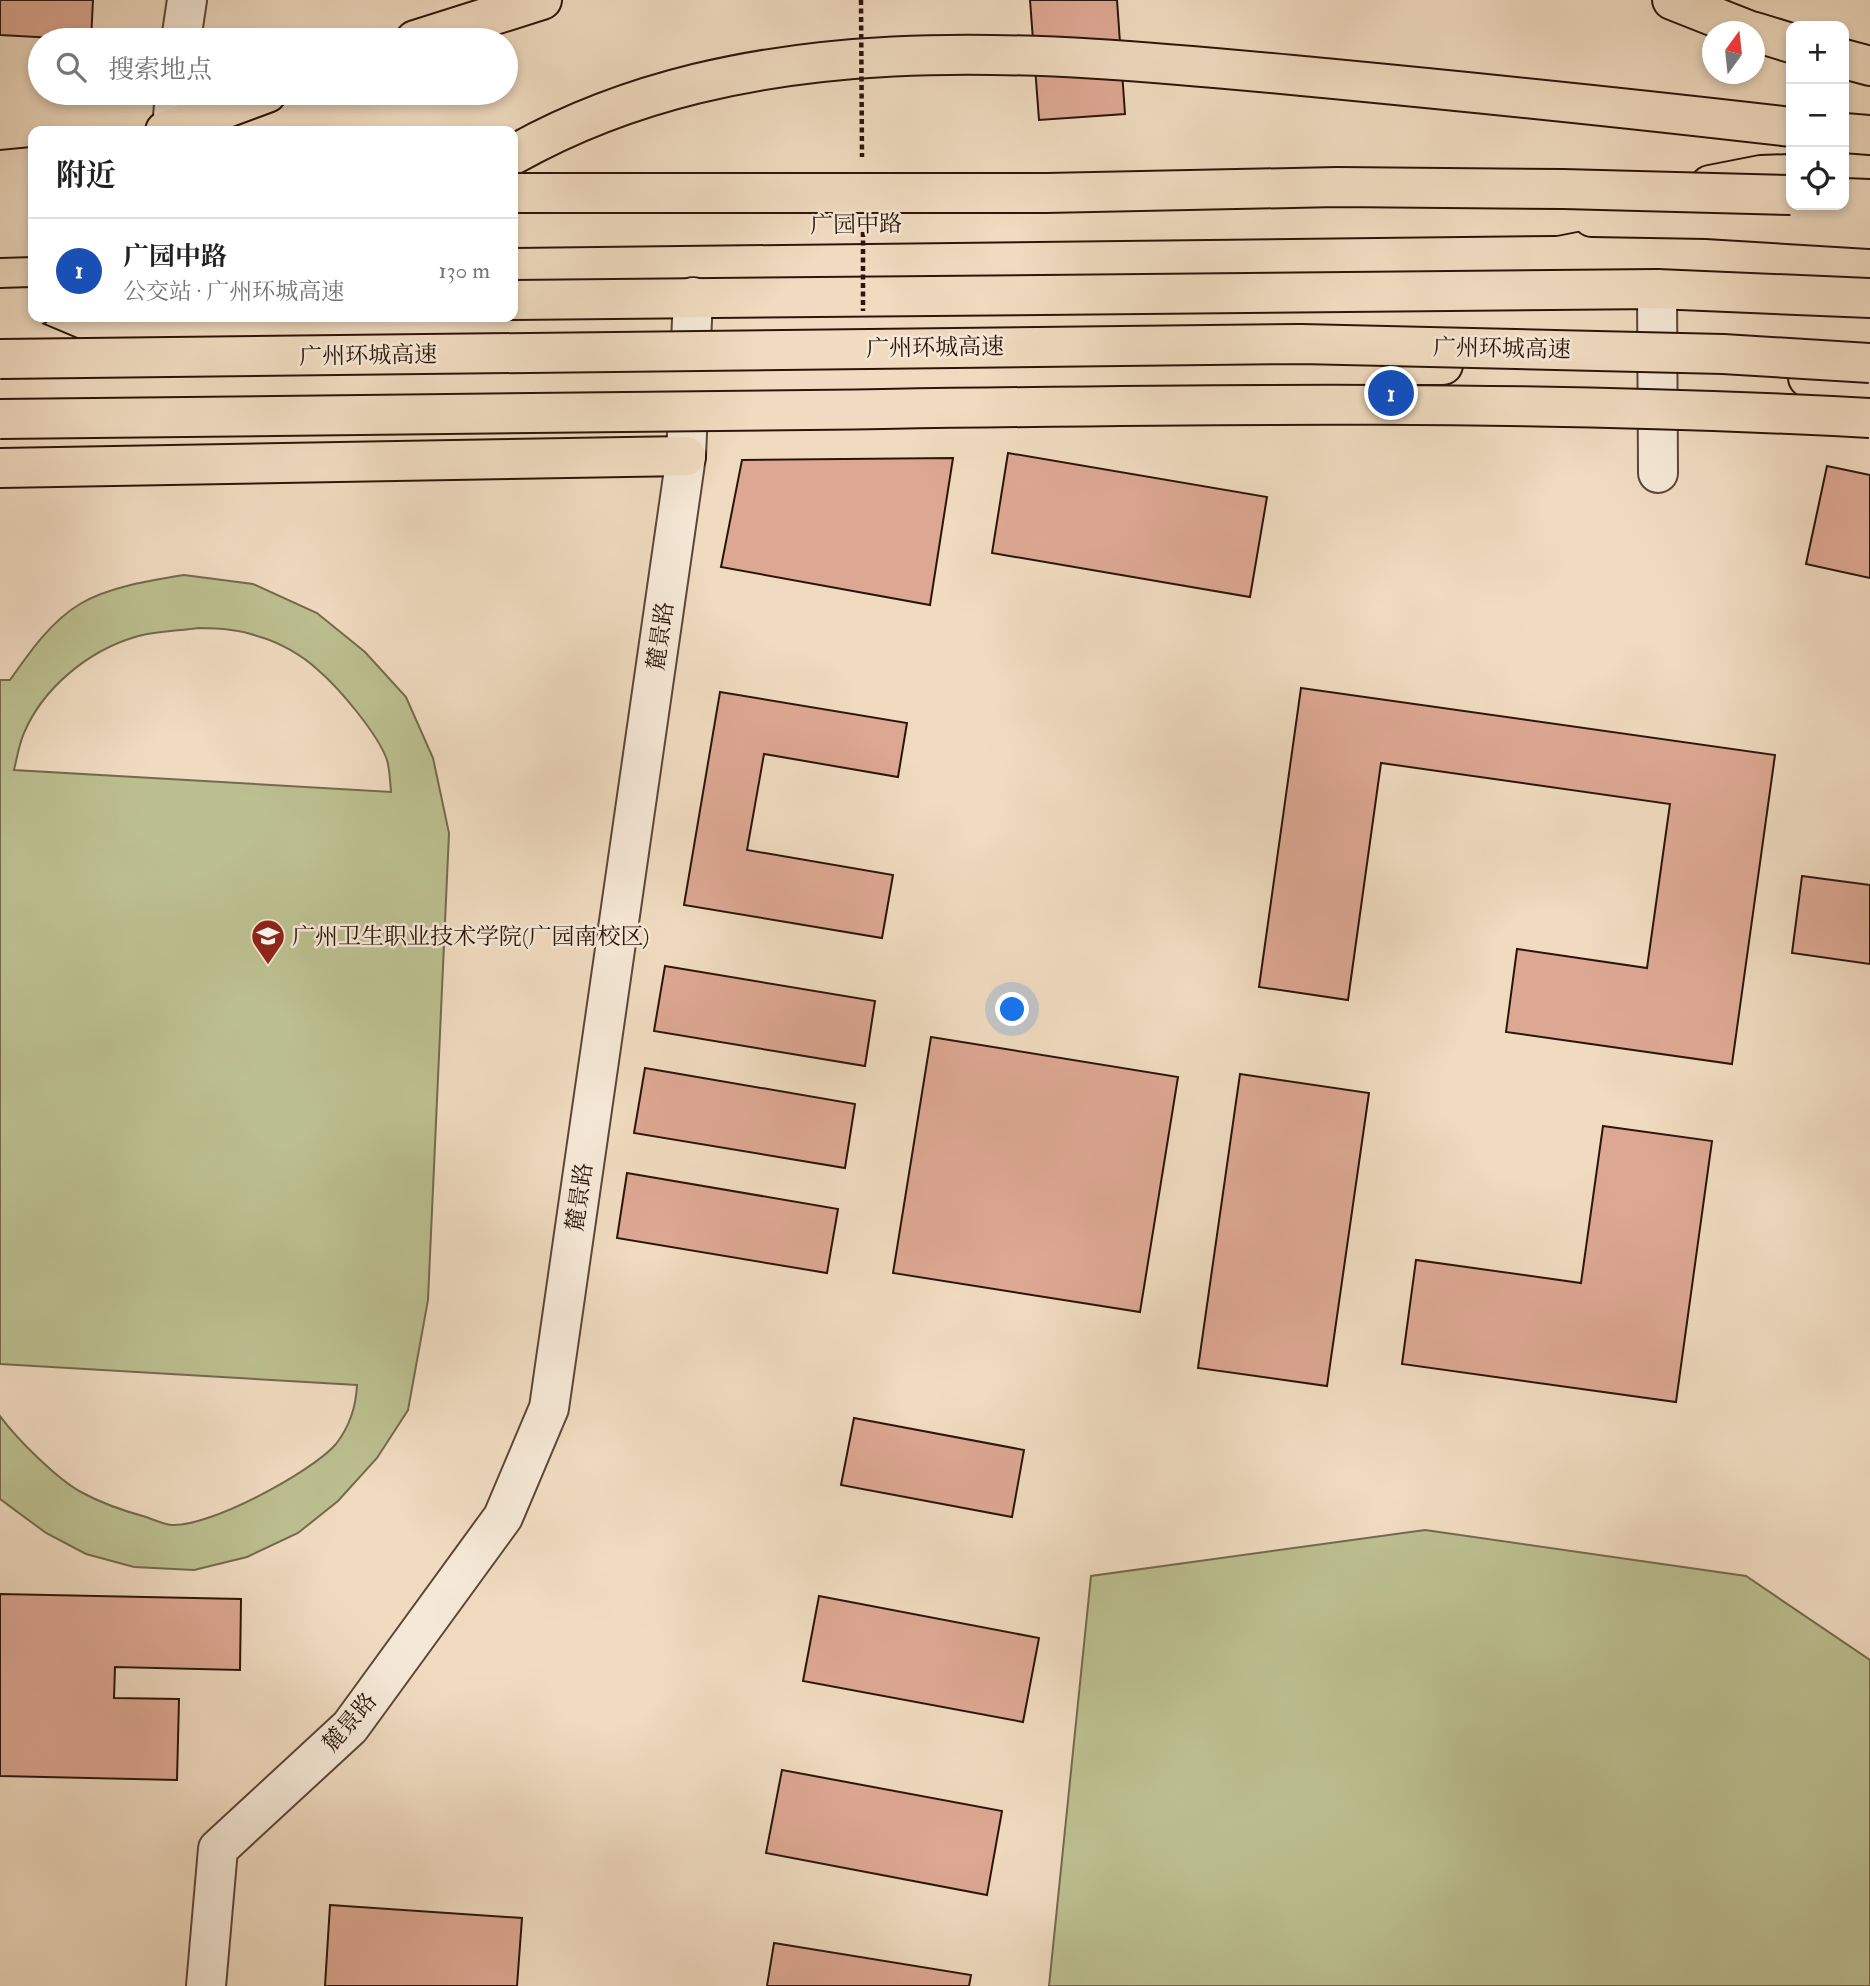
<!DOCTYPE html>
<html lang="zh">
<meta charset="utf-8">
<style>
:root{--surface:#fff;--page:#f6f6f6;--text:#222;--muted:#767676;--line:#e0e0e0;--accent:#0f766e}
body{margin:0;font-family:"IM FELL Double Pica","Noto Serif SC",serif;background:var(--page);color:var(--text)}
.controls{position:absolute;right:21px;top:21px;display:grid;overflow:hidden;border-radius:14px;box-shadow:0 4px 10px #0003}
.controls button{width:63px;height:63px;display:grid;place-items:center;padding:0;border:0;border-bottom:2px solid var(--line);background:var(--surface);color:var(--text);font:35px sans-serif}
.compass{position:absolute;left:1702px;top:21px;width:63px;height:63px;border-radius:50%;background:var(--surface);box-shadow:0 4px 10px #0003;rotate:15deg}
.you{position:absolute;left:1013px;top:1010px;width:24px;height:24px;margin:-18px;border:5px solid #fff;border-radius:50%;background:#1a73e8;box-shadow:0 0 0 10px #1a73e833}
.badge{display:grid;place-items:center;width:46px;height:46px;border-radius:50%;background:var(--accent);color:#fff;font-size:23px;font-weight:700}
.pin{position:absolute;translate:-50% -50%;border:4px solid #fff;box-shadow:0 2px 7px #0006}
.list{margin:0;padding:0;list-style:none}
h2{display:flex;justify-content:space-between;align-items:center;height:91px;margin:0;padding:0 28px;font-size:30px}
h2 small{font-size:23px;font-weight:400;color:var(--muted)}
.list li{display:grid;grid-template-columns:46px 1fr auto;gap:21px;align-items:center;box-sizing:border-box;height:105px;padding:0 28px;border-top:2px solid var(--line)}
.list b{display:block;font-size:26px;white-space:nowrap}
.list p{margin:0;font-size:23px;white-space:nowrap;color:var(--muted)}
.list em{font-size:23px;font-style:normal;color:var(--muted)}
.icon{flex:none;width:38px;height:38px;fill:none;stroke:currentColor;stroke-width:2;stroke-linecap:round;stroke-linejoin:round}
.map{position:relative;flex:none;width:1870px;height:1986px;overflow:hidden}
.search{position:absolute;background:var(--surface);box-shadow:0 4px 10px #0003;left:28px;top:28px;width:490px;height:77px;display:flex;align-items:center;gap:18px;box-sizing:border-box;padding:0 24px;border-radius:38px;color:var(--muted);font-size:26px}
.panel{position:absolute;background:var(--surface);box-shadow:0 4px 10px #0003;left:28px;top:126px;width:490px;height:196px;border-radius:14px}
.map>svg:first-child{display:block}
</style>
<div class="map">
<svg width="1870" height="1986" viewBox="0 0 1870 1986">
<rect width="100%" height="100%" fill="#f0dbc0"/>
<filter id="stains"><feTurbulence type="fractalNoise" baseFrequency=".00286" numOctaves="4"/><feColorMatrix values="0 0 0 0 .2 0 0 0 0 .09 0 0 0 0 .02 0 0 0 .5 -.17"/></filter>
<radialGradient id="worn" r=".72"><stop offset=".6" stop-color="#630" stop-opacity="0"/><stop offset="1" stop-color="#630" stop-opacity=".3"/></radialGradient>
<g fill="#bcbf90" stroke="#746a4d" stroke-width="2" fill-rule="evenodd">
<path d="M184,575L253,584L317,613L365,652L406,697L433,758L449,833L428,1300L408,1410L377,1458L338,1501L298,1533L247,1557L194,1570L134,1567L86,1554L46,1533L0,1499V1416C17,1439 57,1479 81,1492C101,1503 124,1511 146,1517C154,1520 163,1524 171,1525C208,1528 312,1472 336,1444C350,1426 356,1408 357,1385L0,1364V680H10C29,653 51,621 80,604C108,587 152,580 184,575ZM199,628C219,628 238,629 257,636C279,642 302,655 318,670C339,688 378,734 387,760C390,770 390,782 391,792L14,770C17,758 19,744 24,733C43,688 88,651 135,637C155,631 178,631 199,628Z"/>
<path d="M1425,1530L1746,1576L1870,1660V1986H1049L1091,1576Z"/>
</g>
<g fill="#dda893" stroke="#2b150a" stroke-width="2">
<path d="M0,0H93L91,40L0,35Z"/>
<path d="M1030,0H1117L1125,114L1039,120Z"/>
<path d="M1008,453L1267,497L1250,597L992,553Z"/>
<path d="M953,458L930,605L721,567L742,460Z"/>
<path d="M1827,466L1870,475V578L1806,564Z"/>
<path d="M1301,688L1775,755L1732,1064L1506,1032L1517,949L1647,968L1670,804L1381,763L1348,1000L1259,987Z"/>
<path d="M720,692L907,723L898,777L764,754L747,850L893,875L882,938L684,905Z"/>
<path d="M1802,876L1870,885V964L1792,953Z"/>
<path d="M665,966L875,1001L865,1066L654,1031Z"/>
<path d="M931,1037L1178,1077L1140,1312L893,1273Z"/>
<path d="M645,1068L855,1104L845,1168L634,1133Z"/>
<path d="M1240,1074L1369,1093L1327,1386L1198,1368Z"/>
<path d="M1603,1126L1712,1141L1676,1402L1402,1364L1416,1260L1581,1283Z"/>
<path d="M627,1173L838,1209L827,1273L617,1238Z"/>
<path d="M854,1418L1024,1450L1012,1517L841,1485Z"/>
<path d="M0,1594L241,1599L240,1670L115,1667L114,1698L179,1699L177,1780L0,1776Z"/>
<path d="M819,1596L1039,1638L1023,1722L803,1681Z"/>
<path d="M782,1770L1002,1811L987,1895L766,1853Z"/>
<path d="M330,1905L522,1918L517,1986H325Z"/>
<path d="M774,1943L971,1975L969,1986H767Z"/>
</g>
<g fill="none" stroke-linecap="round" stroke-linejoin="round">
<g stroke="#5c4638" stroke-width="42">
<g id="minor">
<path d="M181,40L187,0"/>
<path d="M172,128L175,93"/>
<path d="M1657,289L1658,473"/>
<path d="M206,1986L218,1849L350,1727L503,1517L549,1408L686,456L693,297"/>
</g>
</g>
<g stroke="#2b150a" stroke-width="42">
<g id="major">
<path d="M1672,0L1753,32"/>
<path d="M1755,32L1791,43"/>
<path d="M415,40L542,0"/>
<path d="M1844,59L1870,66"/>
<path d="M165,131L267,93"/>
<path d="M0,170L33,167"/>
<path d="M1592,217L1707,219L1870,229"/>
<path d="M0,327L76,359"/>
<path d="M1808,378L1870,383"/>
<path d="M0,387L241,385L1274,365H1443"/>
<path d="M0,468L686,456"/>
</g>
</g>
<g stroke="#2b150a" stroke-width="42">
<g id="highway">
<path d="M1844,133L1870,135"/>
<path d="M513,155C756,18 1057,53 1324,78C1480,93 1636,109 1791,127"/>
<path d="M1710,185L1761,175L1791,174"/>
<path d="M1844,198L1870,199"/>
<path d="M0,200H33"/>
<path d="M513,228L1555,216L1641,199"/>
<path d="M0,238L33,237"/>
<path d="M513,300L1657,289L1870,298"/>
<path d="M0,308L33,307"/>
</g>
</g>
<use href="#minor" stroke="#f5e8d6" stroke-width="38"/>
<use href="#major" stroke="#f0dbc0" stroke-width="38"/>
<use href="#highway" stroke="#f0dbc0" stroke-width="38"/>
<g stroke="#2b150a" stroke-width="42" stroke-linecap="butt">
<g id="highway-bridge">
<path d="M513,193H1046L1337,187L1563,189L1791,195"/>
<path d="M0,359L1301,344L1723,354L1870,363"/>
<path d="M0,419C295,417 589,414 883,409C1213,404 1541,400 1870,418"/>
</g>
</g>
<g stroke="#2b150a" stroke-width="4.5" stroke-dasharray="5 3.5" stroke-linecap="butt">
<path d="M861,0L862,157"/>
<path d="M863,232V311"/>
</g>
<use href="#highway-bridge" stroke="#f0dbc0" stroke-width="38"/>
</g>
<defs>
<g id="university-pin" transform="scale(1.75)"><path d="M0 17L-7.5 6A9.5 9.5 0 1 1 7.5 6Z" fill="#8f2418" stroke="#f5e8d6"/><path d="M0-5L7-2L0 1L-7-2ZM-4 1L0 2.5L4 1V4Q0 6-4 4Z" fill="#fff"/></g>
</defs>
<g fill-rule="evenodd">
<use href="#university-pin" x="268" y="936"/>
</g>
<g text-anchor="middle" stroke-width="5" stroke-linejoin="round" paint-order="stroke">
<g font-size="23" fill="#2b150a" stroke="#f5e8d6">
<text transform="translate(856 224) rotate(-1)" y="8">广园中路</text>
<text transform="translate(935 347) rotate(-1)" y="8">广州环城高速</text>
<text transform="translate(1502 348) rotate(1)" y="8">广州环城高速</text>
<text transform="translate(368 355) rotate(-1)" y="8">广州环城高速</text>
<text transform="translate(660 636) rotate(-82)" y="8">麓景路</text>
<text transform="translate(579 1197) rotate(-82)" y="8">麓景路</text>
<text transform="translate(349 1722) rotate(-49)" y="8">麓景路</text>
</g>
<g font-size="23" fill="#2b150a" stroke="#f5e8d6" text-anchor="start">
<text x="292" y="944">广州卫生职业技术学院(广园南校区)</text>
</g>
</g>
<rect width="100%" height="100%" filter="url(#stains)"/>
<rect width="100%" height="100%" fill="url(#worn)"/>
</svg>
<div class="controls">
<button>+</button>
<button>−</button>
<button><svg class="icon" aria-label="locate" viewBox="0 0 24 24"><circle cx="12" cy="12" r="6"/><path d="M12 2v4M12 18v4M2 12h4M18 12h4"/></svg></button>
</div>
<svg class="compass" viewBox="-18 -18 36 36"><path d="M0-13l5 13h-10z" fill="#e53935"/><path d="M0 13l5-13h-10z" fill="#767676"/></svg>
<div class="you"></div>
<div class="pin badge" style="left:1391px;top:393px;background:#1a4fb4">1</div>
<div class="search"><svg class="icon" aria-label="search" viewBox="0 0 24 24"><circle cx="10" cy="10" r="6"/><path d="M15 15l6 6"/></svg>搜索地点</div>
<section class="panel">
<h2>附近<small></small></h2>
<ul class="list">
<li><span class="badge" style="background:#1a4fb4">1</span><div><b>广园中路</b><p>公交站 · 广州环城高速</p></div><em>130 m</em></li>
</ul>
</section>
</div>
